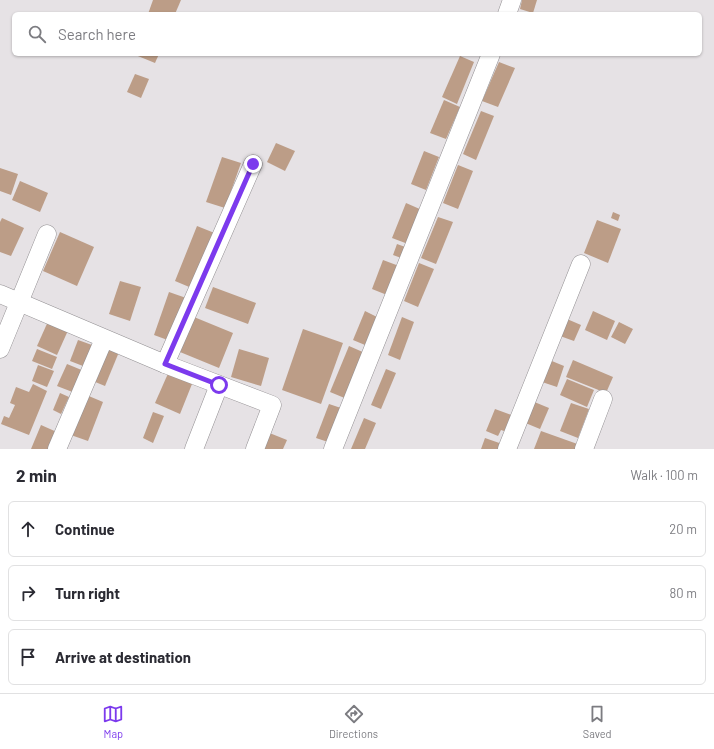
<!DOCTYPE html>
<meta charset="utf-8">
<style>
:root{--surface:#fff;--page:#f7f7f7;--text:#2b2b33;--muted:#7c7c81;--line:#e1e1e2;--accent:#7c3aed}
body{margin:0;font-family:Barlow,sans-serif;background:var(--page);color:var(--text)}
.stop{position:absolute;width:12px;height:12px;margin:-9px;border:3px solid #7c3aed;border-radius:50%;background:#fff}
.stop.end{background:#7c3aed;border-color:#fff;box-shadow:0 1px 4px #0008}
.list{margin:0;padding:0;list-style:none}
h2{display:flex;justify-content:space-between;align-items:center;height:52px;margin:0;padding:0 16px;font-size:17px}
h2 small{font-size:13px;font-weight:400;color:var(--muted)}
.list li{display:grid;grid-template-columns:26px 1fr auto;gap:12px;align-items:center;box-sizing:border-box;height:56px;margin:0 8px 8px;padding:0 8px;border:1px solid var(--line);border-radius:6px}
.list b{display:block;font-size:15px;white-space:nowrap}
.list em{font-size:13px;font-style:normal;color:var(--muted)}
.icon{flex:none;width:22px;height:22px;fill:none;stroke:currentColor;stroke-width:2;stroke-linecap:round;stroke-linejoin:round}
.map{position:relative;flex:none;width:714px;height:449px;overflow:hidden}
.search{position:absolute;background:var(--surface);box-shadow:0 1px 3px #0004;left:12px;right:12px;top:12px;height:44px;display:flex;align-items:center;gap:10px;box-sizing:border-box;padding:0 14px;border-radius:6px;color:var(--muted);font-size:15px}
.sheet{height:244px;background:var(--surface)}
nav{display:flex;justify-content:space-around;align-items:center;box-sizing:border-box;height:56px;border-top:1px solid var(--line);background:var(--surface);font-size:11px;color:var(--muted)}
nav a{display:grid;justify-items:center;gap:2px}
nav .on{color:var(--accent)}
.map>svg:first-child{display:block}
</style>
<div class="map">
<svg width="714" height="449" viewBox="0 0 714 449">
<rect width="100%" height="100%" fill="#e6e2e5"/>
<g fill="#bc9d87">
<path d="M153,0H181L175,14H148Z"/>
<path d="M522,0H537L533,13L520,9Z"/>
<path d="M133,54H159L155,63Z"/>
<path d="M460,56L474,62L457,104L442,97Z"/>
<path d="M499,62L515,68L498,107L482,101Z"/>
<path d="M135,74L149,79L141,98L127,92Z"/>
<path d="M444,100L460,107L446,139L430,133Z"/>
<path d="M481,111L494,116L476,160L463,154Z"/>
<path d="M276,143L295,151L285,171L267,162Z"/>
<path d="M424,151L439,157L426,190L411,184Z"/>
<path d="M222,157L241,163L225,208L206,202Z"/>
<path d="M458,165L473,171L458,209L443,203Z"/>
<path d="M0,168L18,174L11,195L0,191Z"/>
<path d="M20,181L48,193L40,212L12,200Z"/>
<path d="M406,203L422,210L408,244L392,238Z"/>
<path d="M613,212L620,215L618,221L611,218Z"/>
<path d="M438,217L453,222L436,264L421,258Z"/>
<path d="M2,218L24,228L11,256L0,252V222Z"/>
<path d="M597,220L621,229L608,263L584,253Z"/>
<path d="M197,226L217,234L194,289L175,281Z"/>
<path d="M60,232L94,247L77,286L43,271Z"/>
<path d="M397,244L408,248L404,259L393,255Z"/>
<path d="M383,260L399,266L387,295L372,289Z"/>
<path d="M419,263L434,269L418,307L404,301Z"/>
<path d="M120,281L141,287L130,321L109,314Z"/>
<path d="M213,287L256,303L248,324L205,308Z"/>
<path d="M169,292L189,299L173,342L154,335Z"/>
<path d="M365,311L377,317L365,345L353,340Z"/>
<path d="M593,311L615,321L607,340L585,330Z"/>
<path d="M50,317L70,326L57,355L37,346Z"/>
<path d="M194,317L233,333L219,368L180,352Z"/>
<path d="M402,317L414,322L400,360L388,355Z"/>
<path d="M567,319L581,325L574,341L560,336Z"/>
<path d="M619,322L633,329L625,344L611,337Z"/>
<path d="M303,329L343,343L321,404L282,390Z"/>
<path d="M78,340L92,345L83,366L70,361Z"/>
<path d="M102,345L119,352L105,386L88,379Z"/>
<path d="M349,346L365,353L347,399L330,392Z"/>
<path d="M37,349L57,357L52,369L32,361Z"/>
<path d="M239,349L269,358L261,386L231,377Z"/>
<path d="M547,359L564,366L557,387L539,381Z"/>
<path d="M573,360L613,377L606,393L566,377Z"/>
<path d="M67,364L84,371L75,393L57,386Z"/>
<path d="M38,365L54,371L47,387L32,381Z"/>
<path d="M170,369L194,379L180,414L155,403Z"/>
<path d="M386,369L396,373L381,409L371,405Z"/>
<path d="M567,379L594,390L587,407L560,395Z"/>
<path d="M33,384L47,391L29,435L1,424L4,416L9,418L15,405L10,403L16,387L29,392Z"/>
<path d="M60,393L69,397L61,414L53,410Z"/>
<path d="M84,394L103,402L88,441L68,434Z"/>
<path d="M532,401L549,408L540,429L523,422Z"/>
<path d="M571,403L589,409L578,438L560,431Z"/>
<path d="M329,404L344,409L331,443L316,438Z"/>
<path d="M495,409L514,416L507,432L501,430L498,436L486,431Z"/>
<path d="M153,412L164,416L153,443L143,438Z"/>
<path d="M364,418L376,423L365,449H351Z"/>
<path d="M41,425L59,433L53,449H31Z"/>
<path d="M541,431L583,446L582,449H534Z"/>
<path d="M267,432L287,440L283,449H261Z"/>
<path d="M485,438L505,445L503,449H481Z"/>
</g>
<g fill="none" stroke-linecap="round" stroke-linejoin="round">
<g stroke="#939093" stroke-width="19">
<g id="minor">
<path d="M507,14L512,0"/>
<path d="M0,294L165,364L272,405L255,449"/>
<path d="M0,349L47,234"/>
<path d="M165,364L253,164"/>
<path d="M57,449L104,339"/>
<path d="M194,449L219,385"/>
<path d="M333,449L491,54"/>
<path d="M507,449L581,264"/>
<path d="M584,449L603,399"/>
</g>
</g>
<use href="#minor" stroke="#fff" stroke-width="18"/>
</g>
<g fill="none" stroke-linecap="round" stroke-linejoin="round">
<path stroke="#7c3aed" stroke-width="5" d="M219,385L165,364L253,164"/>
</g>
</svg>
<div class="stop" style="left:219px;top:385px"></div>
<div class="stop end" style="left:253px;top:164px"></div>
<div class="search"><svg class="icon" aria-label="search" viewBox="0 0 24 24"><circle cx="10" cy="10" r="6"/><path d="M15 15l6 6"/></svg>Search here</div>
</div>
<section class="sheet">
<h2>2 min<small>Walk · 100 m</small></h2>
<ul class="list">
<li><svg class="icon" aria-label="ahead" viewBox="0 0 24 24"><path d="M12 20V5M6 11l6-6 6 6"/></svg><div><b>Continue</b></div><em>20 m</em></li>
<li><svg class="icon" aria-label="right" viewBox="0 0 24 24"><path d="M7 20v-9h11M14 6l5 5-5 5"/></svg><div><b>Turn right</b></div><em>80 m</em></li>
<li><svg class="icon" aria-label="arrive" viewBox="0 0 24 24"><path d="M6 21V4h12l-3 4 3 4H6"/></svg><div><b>Arrive at destination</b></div></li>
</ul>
</section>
<nav>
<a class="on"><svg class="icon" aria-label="map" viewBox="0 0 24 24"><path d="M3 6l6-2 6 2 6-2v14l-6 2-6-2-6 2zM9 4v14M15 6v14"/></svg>Map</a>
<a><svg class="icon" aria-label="directions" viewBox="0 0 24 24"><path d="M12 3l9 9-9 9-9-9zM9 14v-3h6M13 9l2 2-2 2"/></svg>Directions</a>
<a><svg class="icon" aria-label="saved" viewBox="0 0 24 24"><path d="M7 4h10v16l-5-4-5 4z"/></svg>Saved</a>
</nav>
